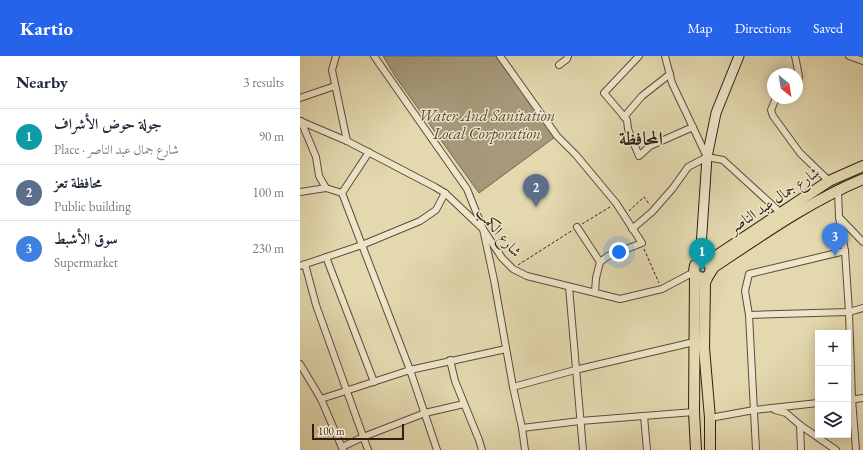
<!DOCTYPE html>
<meta charset="utf-8">
<style>
:root{--surface:#fff;--page:#f6f6f7;--text:#1f2937;--muted:#747a83;--line:#e0e1e3;--accent:#2563eb}
body{margin:0;font-family:"EB Garamond",Amiri,serif;background:var(--page);color:var(--text)}
.controls{position:absolute;right:12px;bottom:12px;display:grid;overflow:hidden;border-radius:0px;box-shadow:0 2px 10px #0003}
.controls button{width:36px;height:36px;display:grid;place-items:center;padding:0;border:0;border-bottom:1px solid var(--line);background:var(--surface);color:var(--text);font:20px sans-serif}
.compass{position:absolute;left:467px;top:12px;width:36px;height:36px;border-radius:50%;background:var(--surface);box-shadow:0 2px 10px #0003;rotate:150deg}
.scale{position:absolute;left:12px;bottom:10px;width:92px;box-sizing:border-box;padding-left:4px;border:2px solid #2f1e14;border-top:0;font-size:11px;line-height:14px;white-space:nowrap;color:#2f1e14;-webkit-text-stroke:3px #ede6ca;paint-order:stroke}
.you{position:absolute;left:319px;top:196px;width:14px;height:14px;margin:-10px;border:3px solid #fff;border-radius:50%;background:#1a73e8;box-shadow:0 0 0 6px #1a73e833}
.badge{display:grid;place-items:center;width:26px;height:26px;border-radius:50%;background:var(--accent);color:#fff;font-size:13px;font-weight:700}
.pin{position:absolute;translate:-50% -33px;filter:drop-shadow(0 1px 2px #0008)}
.pin::after{content:'';position:absolute;top:21px;width:14px;height:12px;background:inherit;clip-path:polygon(0 0,100% 0,50% 100%)}
.list{margin:0;padding:0;list-style:none}
h2{display:flex;justify-content:space-between;align-items:center;height:52px;margin:0;padding:0 16px;font-size:17px}
h2 small{font-size:13px;font-weight:400;color:var(--muted)}
.list li{display:grid;grid-template-columns:26px 1fr auto;gap:12px;align-items:center;box-sizing:border-box;height:56px;padding:0 16px;border-top:1px solid var(--line)}
.list b{display:block;font-size:15px;white-space:nowrap}
.list p{margin:0;font-size:13px;white-space:nowrap;color:var(--muted)}
.list em{font-size:13px;font-style:normal;color:var(--muted)}
.icon{flex:none;width:22px;height:22px;fill:none;stroke:currentColor;stroke-width:2;stroke-linecap:round;stroke-linejoin:round}
.map{position:relative;flex:none;width:563px;height:394px;overflow:hidden}
header{display:flex;align-items:center;gap:24px;box-sizing:border-box;height:56px;padding:0 20px;background:var(--accent);color:#fff}
header strong{font-size:19px}
nav{display:flex;gap:22px;margin-inline-start:auto;font-size:14px}
main{display:flex}
aside{flex:1;background:var(--surface)}
.map>svg:first-child{display:block}
</style>
<header>
<strong>Kartio</strong>
<nav><a>Map</a><a>Directions</a><a>Saved</a></nav>
</header>
<main>
<aside>
<h2>Nearby<small>3 results</small></h2>
<ul class="list">
<li><span class="badge" style="background:#0f9aa8">1</span><div><b>جولة حوض الأشراف</b><p>Place · شارع جمال عبد الناصر</p></div><em>90 m</em></li>
<li><span class="badge" style="background:#5c6f8a">2</span><div><b>محافظة تعز</b><p>Public building</p></div><em>100 m</em></li>
<li><span class="badge" style="background:#3f7fe0">3</span><div><b>سوق الأشبط</b><p>Supermarket</p></div><em>230 m</em></li>
</ul>
</aside>
<div class="map">
<svg width="563" height="394" viewBox="0 0 563 394">
<rect width="100%" height="100%" fill="#e3d8ae"/>
<filter id="stains"><feTurbulence type="fractalNoise" baseFrequency=".005" numOctaves="4"/><feColorMatrix values="0 0 0 0 .2 0 0 0 0 .09 0 0 0 0 .02 0 0 0 .5 -.17"/></filter>
<radialGradient id="worn" r=".72"><stop offset=".6" stop-color="#630" stop-opacity="0"/><stop offset="1" stop-color="#630" stop-opacity=".3"/></radialGradient>
<path fill="#a6997a" stroke="#766851" d="M83,0H196L255,81L179,137L95,20Z"/>
<g fill="none" stroke-linecap="round" stroke-linejoin="round">
<g stroke="#5c4c3a" stroke-width="8">
<g id="street">
<path d="M36,0L32,14L47,85"/>
<path d="M74,0L167,133L183,173L194,224L213,331L222,372L225,394"/>
<path d="M200,0L257,80L276,99L316,147L342,187L308,200L300,206L296,222L295,236"/>
<path d="M339,0L304,37L327,64L328,73L339,100L350,90L393,71"/>
<path d="M365,0L372,27L407,101"/>
<path d="M495,0L499,20L498,26L497,27"/>
<path d="M549,0L563,5"/>
<path d="M259,9L267,3L268,0"/>
<path d="M0,42L35,30"/>
<path d="M476,42L471,54L473,60L500,97L529,125"/>
<path d="M324,61L342,40L370,18"/>
<path d="M0,65L47,85L135,131L145,137L183,173L202,202L213,213L227,220L320,243L362,233L394,216"/>
<path d="M1,65L16,101L19,120L26,132L42,137"/>
<path d="M69,96L42,137L110,314L137,394"/>
<path d="M538,134L539,161L545,195L549,256L552,343L556,394"/>
<path d="M0,136L26,132"/>
<path d="M539,161L563,186"/>
<path d="M277,171L300,206"/>
<path d="M332,173L352,156L373,132L388,111L407,101L423,104L481,157"/>
<path d="M26,201L74,326"/>
<path d="M5,208L16,249L68,394"/>
<path d="M0,210L62,189L120,165L136,154L145,137"/>
<path d="M269,231L283,394"/>
<path d="M449,259L549,256L563,252"/>
<path d="M150,304L155,325L179,384L182,394"/>
<path d="M0,308L21,343L43,394"/>
<path d="M213,331L275,314L394,286"/>
<path d="M21,343L110,314L206,293"/>
<path d="M549,344L563,342"/>
<path d="M475,354L486,357L500,369L536,394"/>
<path d="M344,360L347,394"/>
<path d="M410,362L454,354L518,347"/>
<path d="M500,369L501,394"/>
<path d="M222,372L280,365L394,356"/>
<path d="M42,391L63,381L125,357L164,348"/>
<path d="M456,394L449,259L445,235L449,218L545,195"/>
</g>
</g>
<g stroke="#2f1e14" stroke-width="11">
<path id="secondary" d="M400,206L407,101L416,57L439,0"/>
</g>
<g stroke="#2f1e14" stroke-width="12">
<g id="primary">
<path d="M403,205L410,204L529,125L563,110"/>
<path d="M395,217L394,356L396,394"/>
<path d="M410,217L414,211C462,179 510,145 563,123"/>
<path d="M409,219L404,222L396,220L394,215L395,209L403,205C417,210 408,218 405,227L404,292L410,362V394"/>
</g>
</g>
<g stroke="#2f1e14" stroke-width="1" stroke-dasharray="3 2" stroke-linecap="butt">
<path d="M329,155L344,141L350,149"/>
<path d="M282,168L310,151"/>
<path d="M344,193L359,227"/>
<path d="M218,209L273,174"/>
</g>
<use href="#street" stroke="#ede6ca" stroke-width="6"/>
<use href="#secondary" stroke="#ede6ca" stroke-width="9"/>
<use href="#primary" stroke="#e3d8ae" stroke-width="10"/>
</g>
<g text-anchor="middle" stroke-width="3" stroke-linejoin="round" paint-order="stroke">
<g font-size="15" fill="#2f1e14" stroke="#ede6ca">
<text transform="translate(474 144) rotate(-34)" y="5">شارع جمال عبد الناصر</text>
<text transform="translate(199 176) rotate(49)" y="5">شارع الكمب</text>
</g>
<g font-size="16" font-style="italic" fill="#594938" stroke="#ede6ca">
<text x="187" y="65">Water And Sanitation<tspan x="187" dy="18">Local Corporation</tspan></text>
</g>
<g font-size="19" font-weight="bold" fill="#2f1e14" stroke="#ede6ca">
<text x="341" y="89">المحافظة</text>
</g>
</g>
<rect width="100%" height="100%" filter="url(#stains)"/>
<rect width="100%" height="100%" fill="url(#worn)"/>
</svg>
<div class="controls">
<button>+</button>
<button>−</button>
<button><svg class="icon" aria-label="layers" viewBox="0 0 24 24"><path d="M12 4l9 5-9 5-9-5zM3 14l9 5 9-5"/></svg></button>
</div>
<svg class="compass" viewBox="-18 -18 36 36"><path d="M0-13l5 13h-10z" fill="#e53935"/><path d="M0 13l5-13h-10z" fill="#747a83"/></svg>
<div class="scale">100 m</div>
<div class="you"></div>
<div class="pin badge" style="left:402px;top:215px;background:#0f9aa8">1</div>
<div class="pin badge" style="left:236px;top:151px;background:#5c6f8a">2</div>
<div class="pin badge" style="left:535px;top:200px;background:#3f7fe0">3</div>
</div>
</main>
